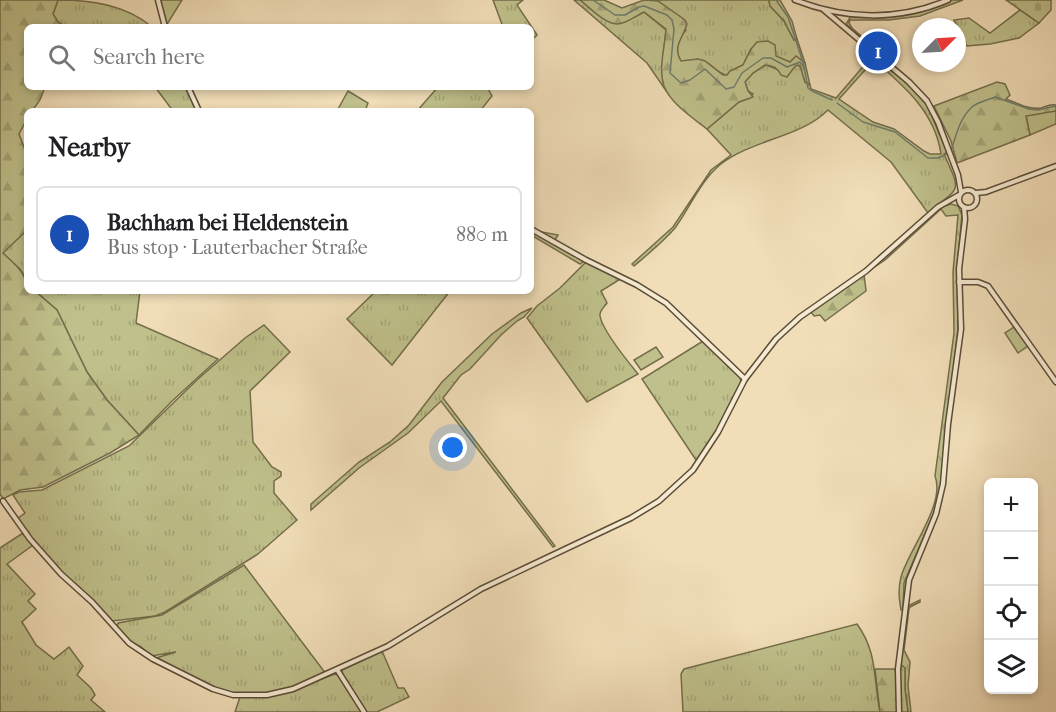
<!DOCTYPE html>
<meta charset="utf-8">
<style>
:root{--surface:#fff;--page:#f6f6f6;--text:#202124;--muted:#757577;--line:#e0e0e0;--accent:#8f2418}
body{margin:0;font-family:"IM FELL French Canon",serif;background:var(--page);color:var(--text)}
.controls{position:absolute;right:18px;bottom:18px;display:grid;overflow:hidden;border-radius:9px;box-shadow:0 3px 9px #0003}
.controls button{width:54px;height:54px;display:grid;place-items:center;padding:0;border:0;border-bottom:2px solid var(--line);background:var(--surface);color:var(--text);font:30px sans-serif}
.compass{position:absolute;left:912px;top:18px;width:54px;height:54px;border-radius:50%;background:var(--surface);box-shadow:0 3px 9px #0003;rotate:66deg}
.you{position:absolute;left:453px;top:448px;width:21px;height:21px;margin:-15px;border:4px solid #fff;border-radius:50%;background:#1a73e8;box-shadow:0 0 0 9px #1a73e833}
.badge{display:grid;place-items:center;width:39px;height:39px;border-radius:50%;background:var(--accent);color:#fff;font-size:20px;font-weight:700}
.pin{position:absolute;translate:-50% -50%;border:3px solid #fff;box-shadow:0 2px 6px #0006}
.list{margin:0;padding:0;list-style:none}
h2{display:flex;justify-content:space-between;align-items:center;height:78px;margin:0;padding:0 24px;font-size:26px}
h2 small{font-size:20px;font-weight:400;color:var(--muted)}
.list li{display:grid;grid-template-columns:39px 1fr auto;gap:18px;align-items:center;box-sizing:border-box;height:96px;margin:0 12px 12px;padding:0 12px;border:2px solid var(--line);border-radius:9px}
.list b{display:block;font-size:22px;white-space:nowrap}
.list p{margin:0;font-size:20px;white-space:nowrap;color:var(--muted)}
.list em{font-size:20px;font-style:normal;color:var(--muted)}
.icon{flex:none;width:33px;height:33px;fill:none;stroke:currentColor;stroke-width:2;stroke-linecap:round;stroke-linejoin:round}
.map{position:relative;flex:none;width:1056px;height:712px;overflow:hidden}
.search{position:absolute;background:var(--surface);box-shadow:0 3px 9px #0003;left:24px;top:24px;width:510px;height:66px;display:flex;align-items:center;gap:15px;box-sizing:border-box;padding:0 21px;border-radius:9px;color:var(--muted);font-size:22px}
.panel{position:absolute;background:var(--surface);box-shadow:0 3px 9px #0003;left:24px;top:108px;width:510px;height:186px;border-radius:9px}
.map>svg:first-child{display:block}
</style>
<div class="map">
<svg width="1056" height="712" viewBox="0 0 1056 712">
<defs>
<pattern id="grass-tufts" width="24" height="20" patternUnits="userSpaceOnUse" patternTransform="scale(1.5)"><rect width="24" height="20" fill="#bfc08b"/><path d="M3 7l-1-3M5 7V3M7 7l1-3M15 17l-1-3M17 17v-4M19 17l1-3" fill="none" stroke="#a4a477"/></pattern>
<pattern id="forest-firs" width="22" height="20" patternUnits="userSpaceOnUse" patternTransform="scale(1.5)"><rect width="22" height="20" fill="#bfc08b"/><path d="M5 1l3.5 6h-7zM16 11l3.5 6h-7z" fill="#a4a477"/></pattern>
<pattern id="cemetery-stones" width="16" height="16" patternUnits="userSpaceOnUse" patternTransform="scale(1.5)"><rect width="16" height="16" fill="#bfc08b"/><path d="M2 7V4a2 2 0 0 1 4 0v3zM10 15v-3a2 2 0 0 1 4 0v3z" fill="#a4a477"/></pattern>
</defs>
<rect width="100%" height="100%" fill="#f1deb8"/>
<filter id="stains"><feTurbulence type="fractalNoise" baseFrequency=".00333" numOctaves="4"/><feColorMatrix values="0 0 0 0 .2 0 0 0 0 .09 0 0 0 0 .02 0 0 0 .5 -.17"/></filter>
<radialGradient id="worn" r=".72"><stop offset=".6" stop-color="#630" stop-opacity="0"/><stop offset="1" stop-color="#630" stop-opacity=".3"/></radialGradient>
<g fill="url(#grass-tufts)" stroke="#746e4c" stroke-width="1.5" fill-rule="evenodd">
<path d="M58,0C92,0 126,5 152,27H65L58,22L53,14Z"/>
<path d="M159,0H182L166,26Z"/>
<path d="M493,0H523L517,5L537,35L531,41V27H503Z"/>
<path d="M574,0H580C608,21 610,31 644,12L666,30C664,52 658,75 669,95L647,63Z"/>
<path d="M651,0H769L770,6L784,21L794,40L797,39L805,63L796,57L790,62L751,49L743,65L730,71L727,75C716,73 711,62 701,60C695,58 688,62 681,62C674,51 678,39 686,30L658,1Z"/>
<path d="M950,0H963L920,16L889,20H850L849,23L852,28L889,60L888,61L846,24L851,16C887,17 918,14 950,0Z"/>
<path d="M1020,10L1039,23L1019,38L990,44L967,46L954,20L969,18L990,33Z"/>
<path d="M873,55L906,82L927,105L947,152L944,154C963,196 959,186 928,213L891,162L828,110C800,138 753,139 721,164C701,180 690,207 675,228C663,242 648,254 634,266L632,264L673,227L711,170L731,155L707,129L739,102L750,98L753,94L748,91L745,82L753,73L766,65L779,70L796,65L801,66L805,82L810,85L811,89L836,98ZM874,60C904,86 935,112 941,154H930L924,151L894,129L873,122L839,99Z"/>
<path d="M155,87H187L198,111H173Z"/>
<path d="M438,87H487L492,96L480,111H417Z"/>
<path d="M348,91L368,103L365,111H337Z"/>
<path d="M1049,111H1056V124L1030,135L1026,116Z"/>
<path d="M951,204L958,206L962,215L957,268L958,328L941,482L935,510L904,583L903,610H901C899,598 898,589 901,577C908,551 946,504 935,476L954,333L953,272L958,215L946,216L941,209L885,260L864,274L939,208Z"/>
<path d="M27,230V280L20,269L2,253Z"/>
<path d="M531,230L558,235L553,243L584,261L580,264L531,235Z"/>
<path d="M587,261L622,278L601,291L607,303C604,307 599,311 600,316C602,329 629,363 638,374L587,402L527,318L537,306L560,288Z"/>
<path d="M35,291H140L136,323L218,359L171,402L139,435L107,400L87,372L57,310Z"/>
<path d="M376,291H450L392,365L347,319Z"/>
<path d="M532,308L524,317L517,321L501,335L470,369L461,375L443,398L555,546L553,547L441,401L408,433L359,468L311,510V504L359,462L390,442L409,425L442,382L492,334L521,313Z"/>
<path d="M264,325L290,352L250,391L253,442L272,467L281,472V476L274,481V493L297,520L258,554L165,612L155,616L112,621L57,568L37,547L17,519L25,513L13,495L19,492L42,490L129,446L198,379L245,338Z"/>
<path d="M703,341L740,377L741,383L715,435L698,463L642,379Z"/>
<path d="M23,533L33,545L7,564L35,594L28,601L36,609L22,622L36,645L54,659L69,647L83,666L77,675L91,688L95,695L91,700L105,712H0V548Z"/>
<path d="M244,565L326,674C290,689 253,702 214,688C194,680 175,668 156,658L176,652L151,656L141,647L131,642L117,627L118,623L162,615Z"/>
<path d="M920,600V602L910,607L909,609L904,650L910,662L908,686L911,712H908L905,689V668L900,664L908,606Z"/>
<path d="M857,624C878,653 873,678 880,712H683L681,674L684,669Z"/>
<path d="M382,651L398,688H404L409,697L377,712H366L343,676L342,670Z"/>
<path d="M335,674L339,676L362,712H235L240,697C278,699 301,686 335,674Z"/>
</g>
<g fill="url(#forest-firs)" stroke="#746e4c" stroke-width="1.5">
<path d="M0,0H58L53,14L58,22L65,26L27,27V87H45L40,100L32,111H27V119L19,134L27,155V230L3,253C15,265 27,272 27,291H35L57,310L87,372L107,400L139,435L110,453L43,487L20,490L3,499L0,494Z"/>
<path d="M580,0H604L622,8L644,0L658,1L685,20L687,24C683,38 672,47 681,61L698,59L705,61L723,75H727L730,71L743,65L751,49L757,42L768,41L775,45L776,56L790,62L796,56L805,63L810,85L805,82L800,66L796,65L787,77L781,75C778,68 773,65 765,65L753,73L745,82L748,91L753,97L739,102L707,129C693,118 671,104 664,86C658,69 665,47 666,29L644,12C636,16 626,24 617,24C605,24 589,7 580,0Z"/>
<path d="M769,0H780L792,21L797,39L794,40L784,21L770,6Z"/>
<path d="M997,82L1005,84L1010,95L1006,99C1017,103 1030,110 1041,108C1047,106 1049,104 1056,105V111L1026,116L1030,135L957,163L951,141L934,106Z"/>
<path d="M864,274L866,291L825,321L820,315L814,316L811,312Z"/>
<path d="M900,664L905,668V689L908,712H880L875,669H896Z"/>
</g>
<path fill="url(#cemetery-stones)" stroke="#746e4c" stroke-width="1.5" d="M1006,0H1051V10L1039,23Z"/>
<g fill="#bfc08b" stroke="#746e4c" stroke-width="1.5">
<path d="M1014,327L1028,346L1018,353L1005,333Z"/>
<path d="M656,347L663,357L641,370L634,360Z"/>
</g>
<g fill="none" stroke-linecap="round" stroke-linejoin="round">
<g stroke="#6d7c6f" stroke-width="1.5">
<path d="M593,0L615,15H625L639,7L644,6L667,15L672,20L674,29L670,73L681,83L690,80L705,69L726,89L734,87L742,73L763,58H771L787,67L800,62L804,67"/>
<path d="M776,0L788,17L803,62L808,88L812,91L832,100"/>
<path d="M837,103L863,122L895,132L928,158H938L947,154"/>
<path d="M951,151C956,136 959,119 972,107C977,102 988,100 995,97L1029,109L1038,110L1056,106"/>
</g>
<g stroke="#5a4c38" stroke-width="7">
<g id="street">
<path d="M158,0L165,27"/>
<path d="M795,0C845,20 899,21 948,0"/>
<path d="M824,10L909,82L927,101L938,122L958,175L961,192"/>
<path d="M188,87L199,111"/>
<circle cx="968" cy="199" r="9"/>
<path d="M976,193L986,192L1056,166"/>
<path d="M531,229L586,260L637,285L666,303L745,379"/>
<path d="M959,282H978L988,286L1056,382"/>
<path d="M3,501L30,539L61,574L92,602L129,643L153,659L213,689L233,695H267L293,689L388,646L481,589L631,518L659,501L693,470L718,432L745,379L776,339L800,317L866,271L938,207L959,195"/>
<path d="M338,671L364,712"/>
<path d="M899,712L898,669L909,580L936,514L943,484L948,424L961,329L959,269L965,219L964,207"/>
</g>
</g>
<use href="#street" stroke="#f6ead1" stroke-width="4"/>
</g>
<rect width="100%" height="100%" filter="url(#stains)"/>
<rect width="100%" height="100%" fill="url(#worn)"/>
</svg>
<div class="controls">
<button>+</button>
<button>−</button>
<button><svg class="icon" aria-label="locate" viewBox="0 0 24 24"><circle cx="12" cy="12" r="6"/><path d="M12 2v4M12 18v4M2 12h4M18 12h4"/></svg></button>
<button><svg class="icon" aria-label="layers" viewBox="0 0 24 24"><path d="M12 4l9 5-9 5-9-5zM3 14l9 5 9-5"/></svg></button>
</div>
<svg class="compass" viewBox="-18 -18 36 36"><path d="M0-13l5 13h-10z" fill="#e53935"/><path d="M0 13l5-13h-10z" fill="#757577"/></svg>
<div class="you"></div>
<div class="pin badge" style="left:878px;top:51px;background:#1a4fb4">1</div>
<div class="search"><svg class="icon" aria-label="search" viewBox="0 0 24 24"><circle cx="10" cy="10" r="6"/><path d="M15 15l6 6"/></svg>Search here</div>
<section class="panel">
<h2>Nearby<small></small></h2>
<ul class="list">
<li><span class="badge" style="background:#1a4fb4">1</span><div><b>Bachham bei Heldenstein</b><p>Bus stop · Lauterbacher Straße</p></div><em>880 m</em></li>
</ul>
</section>
</div>
